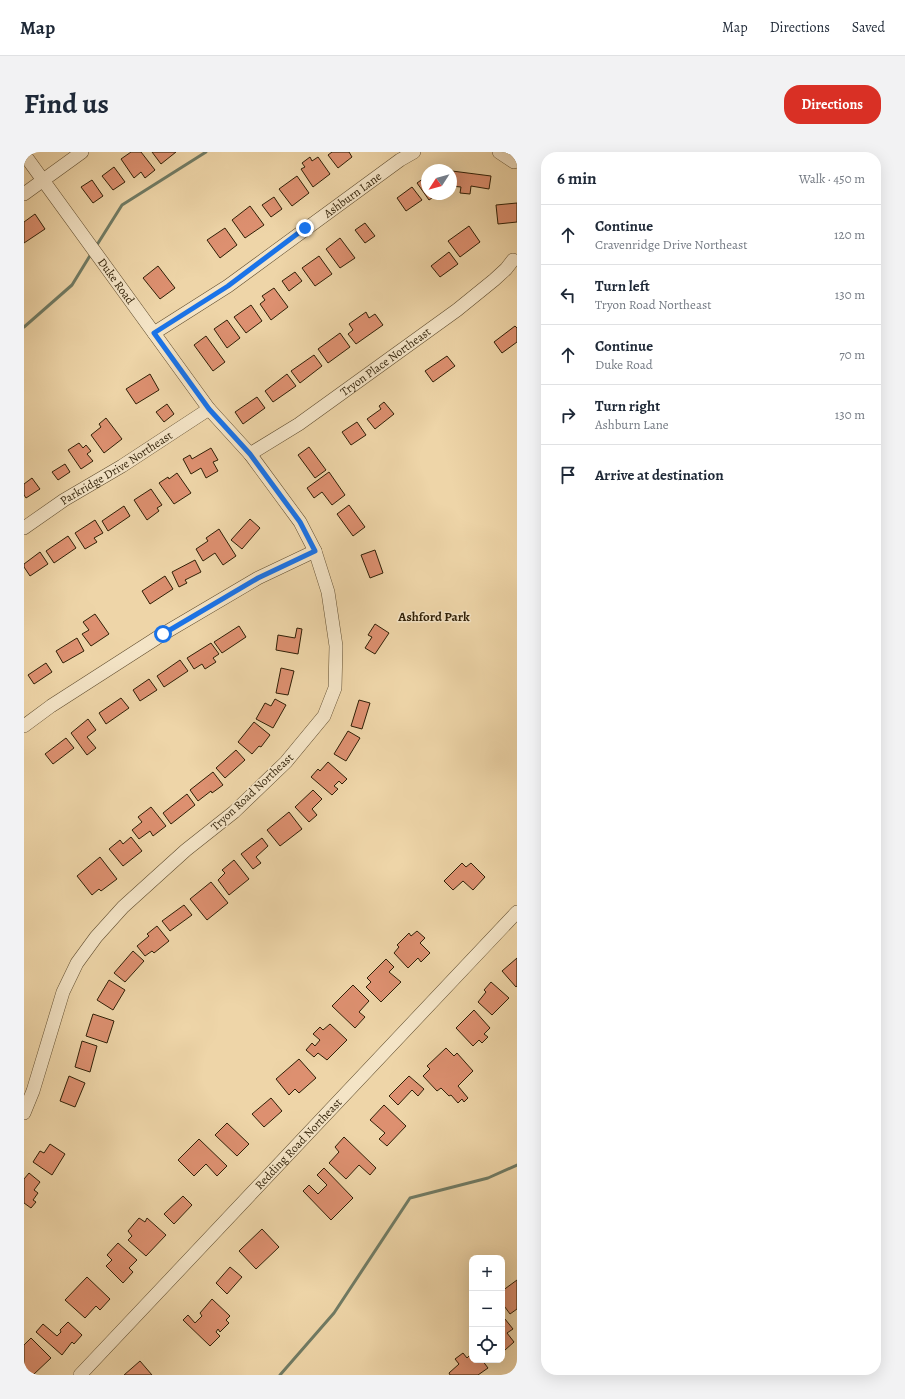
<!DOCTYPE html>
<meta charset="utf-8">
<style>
:root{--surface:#fff;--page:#f2f2f3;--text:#1f2937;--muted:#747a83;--line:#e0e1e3;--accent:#d93025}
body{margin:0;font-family:Alegreya,serif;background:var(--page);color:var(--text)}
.controls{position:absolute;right:12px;bottom:12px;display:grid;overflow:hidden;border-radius:8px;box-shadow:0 4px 16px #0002}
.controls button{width:36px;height:36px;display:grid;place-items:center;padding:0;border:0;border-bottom:1px solid var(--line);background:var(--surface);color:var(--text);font:20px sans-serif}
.compass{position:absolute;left:397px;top:12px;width:36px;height:36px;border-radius:50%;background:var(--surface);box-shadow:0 4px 16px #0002;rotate:234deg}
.stop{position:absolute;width:12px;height:12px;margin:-9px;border:3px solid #1a73e8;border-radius:50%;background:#fff}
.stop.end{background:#1a73e8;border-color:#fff;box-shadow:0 1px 4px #0008}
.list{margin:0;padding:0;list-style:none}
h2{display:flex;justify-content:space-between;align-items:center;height:52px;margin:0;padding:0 16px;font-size:17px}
h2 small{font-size:13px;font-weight:400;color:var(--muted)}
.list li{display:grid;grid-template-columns:26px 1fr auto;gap:12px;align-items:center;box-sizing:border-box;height:60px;padding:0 16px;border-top:1px solid var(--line)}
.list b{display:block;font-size:15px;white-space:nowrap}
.list p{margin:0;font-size:13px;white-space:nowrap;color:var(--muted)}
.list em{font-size:13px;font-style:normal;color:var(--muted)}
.icon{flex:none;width:22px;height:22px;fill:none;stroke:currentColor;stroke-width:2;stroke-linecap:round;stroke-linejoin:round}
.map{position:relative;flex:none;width:493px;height:1223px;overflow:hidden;border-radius:16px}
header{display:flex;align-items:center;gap:24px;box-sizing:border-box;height:56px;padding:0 20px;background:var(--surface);border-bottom:1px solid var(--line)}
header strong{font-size:19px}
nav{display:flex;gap:22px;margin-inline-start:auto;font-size:14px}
.intro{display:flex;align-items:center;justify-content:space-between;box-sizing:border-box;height:96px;padding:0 24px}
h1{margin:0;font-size:28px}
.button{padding:10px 18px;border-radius:16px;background:var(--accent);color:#fff;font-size:14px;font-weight:700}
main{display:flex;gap:24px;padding:0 24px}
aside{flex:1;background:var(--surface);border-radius:16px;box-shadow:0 4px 16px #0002}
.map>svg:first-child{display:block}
</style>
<header>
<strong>Map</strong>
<nav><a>Map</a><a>Directions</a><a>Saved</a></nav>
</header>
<div class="intro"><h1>Find us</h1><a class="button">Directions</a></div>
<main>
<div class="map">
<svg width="493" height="1223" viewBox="0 0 493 1223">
<rect width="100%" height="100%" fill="#eed5a8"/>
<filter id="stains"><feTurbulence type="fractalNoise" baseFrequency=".005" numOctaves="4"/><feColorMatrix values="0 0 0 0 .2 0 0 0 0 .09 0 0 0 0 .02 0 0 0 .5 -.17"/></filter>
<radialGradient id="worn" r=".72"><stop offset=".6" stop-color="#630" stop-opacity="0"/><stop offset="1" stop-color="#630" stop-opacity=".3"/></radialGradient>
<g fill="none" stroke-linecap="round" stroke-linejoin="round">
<g stroke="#707b64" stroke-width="3">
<path d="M71,96L98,53L182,0"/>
<path d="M0,175L48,133L67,102"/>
<path d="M256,1223L310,1161L386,1046L464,1026L493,1013"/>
</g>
</g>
<g fill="#dd9070" stroke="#2f1f06">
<path d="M107,0H117L131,18L121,26L117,20L110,26L97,7Z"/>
<path d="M128,0H152L137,12Z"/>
<path d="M308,0H325L328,5L314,16L304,3Z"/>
<path d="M286,5L288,9L294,5L306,22L289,35L277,17L281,15L278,11Z"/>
<path d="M90,15L101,30L89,38L78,24Z"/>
<path d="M428,19L467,24L465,37L447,34L446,42L436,41L437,35L427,34Z"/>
<path d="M273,24L285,41L268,54L255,37Z"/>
<path d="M403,24V42H414L405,48L393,31Z"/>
<path d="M68,28L79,44L69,51L57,35Z"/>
<path d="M388,35L398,48L382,59L373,46Z"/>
<path d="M250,45L258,57L247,65L238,53Z"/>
<path d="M493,51V70L474,72L472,53Z"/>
<path d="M226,54L240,73L221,86L208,68Z"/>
<path d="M11,62L21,77L0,91V70Z"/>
<path d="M341,71L351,84L341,91L331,78Z"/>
<path d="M445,74L456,90L436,105L424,89Z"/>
<path d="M201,76L213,93L196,106L183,88Z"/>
<path d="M316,86L331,106L316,116L302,97Z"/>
<path d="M425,100L434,112L416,125L407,114Z"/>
<path d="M295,104L308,122L291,134L278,116Z"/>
<path d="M134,114L151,136L136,147L119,126Z"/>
<path d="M271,120L278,129L265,139L258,129Z"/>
<path d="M250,136L264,155L247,168L236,152L241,148L238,144Z"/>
<path d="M227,153L238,169L222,181L210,165Z"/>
<path d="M342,160L345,166L351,162L359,173L332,192L324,182L329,178L325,172Z"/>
<path d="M203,168L216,186L203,196L190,177Z"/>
<path d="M491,174L493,176V190L478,201L470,190Z"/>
<path d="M316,181L326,195L304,211L294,197Z"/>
<path d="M182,184L201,210L189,219L170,193Z"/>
<path d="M290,203L298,214L276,231L267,219Z"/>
<path d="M423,204L431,214L409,230L401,219Z"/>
<path d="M126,222L135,238L112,252L102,237Z"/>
<path d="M263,222L272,234L249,250L241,239Z"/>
<path d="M233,245L241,256L219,272L211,260Z"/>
<path d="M360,250L370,262L351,277L343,267L357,257L355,254Z"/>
<path d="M143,252L150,262L140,270L132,260Z"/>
<path d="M82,266L98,287L80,301L67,283L77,275L75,272Z"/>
<path d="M333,270L342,283L327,293L318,280Z"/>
<path d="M55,291L59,296L62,293L67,299L63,302L69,309L57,317L44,298Z"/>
<path d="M285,295L302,318L291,326L274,303Z"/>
<path d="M187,296L194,308L189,310L194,319L182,326L177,316L167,322L159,307L166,303L168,307Z"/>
<path d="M41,312L46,320L34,328L28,320Z"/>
<path d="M305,320L321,343L308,353L298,340L290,346L283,336Z"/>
<path d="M153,321L167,341L150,352L135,331L144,325L145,327Z"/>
<path d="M8,326L16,337L2,346L0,343V332Z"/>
<path d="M127,337L138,353L133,356L135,359L123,368L110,348Z"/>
<path d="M325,353L341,375L329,384L313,362Z"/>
<path d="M100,354L106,364L84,379L78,369Z"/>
<path d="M226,367L236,376L218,397L207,388Z"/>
<path d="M71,368L79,381L70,386L73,390L61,397L51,381Z"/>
<path d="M195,377L212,404L199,413L191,401L179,409L172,397L184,389L182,386Z"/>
<path d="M44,384L52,396L30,411L22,399Z"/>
<path d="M351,398L359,421L346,426L337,403Z"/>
<path d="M16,400L24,412L6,424L0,415V412Z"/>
<path d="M171,408L177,420L161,428L163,431L155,435L148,420Z"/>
<path d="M141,424L149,437L126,452L118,439Z"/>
<path d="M71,462L85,482L67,494L58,482L65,478L59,470Z"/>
<path d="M351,472L365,481L351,502L341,496L348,485L344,483Z"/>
<path d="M215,474L222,485L198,501L190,490Z"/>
<path d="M273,476L278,477L274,502L252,498L254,483L271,486Z"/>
<path d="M53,486L60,499L39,511L32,499Z"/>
<path d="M187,491L195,502L189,506L192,510L181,517L178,512L170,517L163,506Z"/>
<path d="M156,508L164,519L140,535L133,524Z"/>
<path d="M22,511L28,520L10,532L4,523Z"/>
<path d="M257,516L270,519L264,543L252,541Z"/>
<path d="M125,527L133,538L116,549L109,538Z"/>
<path d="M97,546L105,556L82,572L75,561Z"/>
<path d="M251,547L262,553L249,576L232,567L241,551L247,554Z"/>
<path d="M335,548L346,551L338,577L327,574Z"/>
<path d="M64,567L72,578L63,585L72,596L63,603L47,581Z"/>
<path d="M230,570L246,583L237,595L235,594L228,602L214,590Z"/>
<path d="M324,579L336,586L322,609L310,602Z"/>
<path d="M42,586L50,596L29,612L21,602Z"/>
<path d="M212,598L221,608L201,626L192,616Z"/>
<path d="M304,610L323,627L318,632L315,629L310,634L314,637L308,643L287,625L294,617L296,619Z"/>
<path d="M189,620L199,633L188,641L187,639L174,649L166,638Z"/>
<path d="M289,638L298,647L288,657L293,663L285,670L271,655Z"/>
<path d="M163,642L171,653L147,672L139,661Z"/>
<path d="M127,655L142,674L129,684L126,679L115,687L108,678L118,670L114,665Z"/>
<path d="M265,660L278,677L256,694L243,678Z"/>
<path d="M107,685L118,699L99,714L85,697L96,688L99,692Z"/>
<path d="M238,686L244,694L232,705L237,711L229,717L217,702Z"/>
<path d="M76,705L93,727L77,739L75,737L68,743L53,724Z"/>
<path d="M210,708L225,727L205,743L194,728L201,721L198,718Z"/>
<path d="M438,711L442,715L447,711L461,725L449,738L439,729L429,738L420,729Z"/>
<path d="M187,730L204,751L183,768L166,747Z"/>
<path d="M160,753L168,763L146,779L138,769Z"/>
<path d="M133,774L145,789L130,801L128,799L121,804L113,794L125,784L123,782Z"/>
<path d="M393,779L401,786L396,791L406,801L397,810L394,806L384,816L370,801L375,795L373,793L385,781L387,784Z"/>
<path d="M109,799L120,809L101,830L90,821Z"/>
<path d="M493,806V834L492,835L478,819Z"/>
<path d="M362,807L370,815L365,820L377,830L357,850L342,835L347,830L343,826Z"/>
<path d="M85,828L101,838L89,858L73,848Z"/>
<path d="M467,830L485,846L468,863L454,850L462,840L460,838Z"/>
<path d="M329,833L345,849L335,860L341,865L331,876L308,854Z"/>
<path d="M450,858L466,876L460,882L464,885L458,891L455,888L449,894L432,876Z"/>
<path d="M69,862L90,869L83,891L62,884Z"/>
<path d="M306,872L323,888L303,908L294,901L290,905L282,898L288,891L291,894L296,888L289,882L296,875L299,878Z"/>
<path d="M58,889L73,894L66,920L51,915Z"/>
<path d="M422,896L430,904L433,901L449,919L434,934L444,946L440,950L438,947L434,951L427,943L425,944L417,936L413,939L399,924L406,917L403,914Z"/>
<path d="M275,907L292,926L275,941L271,937L265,943L252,927Z"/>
<path d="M45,924L61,931L51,955L36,949Z"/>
<path d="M385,924L400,937L394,944L388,938L374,953L365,944Z"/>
<path d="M247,946L258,959L240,975L228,962Z"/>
<path d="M360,953L382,974L363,994L355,987L361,981L346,968Z"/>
<path d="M203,971L225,992L213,1004L191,983Z"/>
<path d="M320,985L352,1016L346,1023L335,1013L322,1027L305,1011L315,1000L311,995Z"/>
<path d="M175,987L203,1014L193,1024L182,1012L170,1024L154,1008Z"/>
<path d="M26,992L41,1002L28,1023L9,1010L16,999L20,1001Z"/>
<path d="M300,1016L329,1046L307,1068L279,1039L285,1033L294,1042L303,1033L293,1023Z"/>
<path d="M5,1021L16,1030L10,1038L14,1041L9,1048L12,1050L7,1056L0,1051V1027Z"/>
<path d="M159,1044L168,1053L150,1072L140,1062Z"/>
<path d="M115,1066L121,1070L123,1066L142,1083L122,1104L104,1088L108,1084L104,1079Z"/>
<path d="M238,1077L255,1095L232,1117L215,1099Z"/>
<path d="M94,1091L113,1108L105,1116L109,1120L99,1131L82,1114L88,1108L83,1103Z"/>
<path d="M206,1115L218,1125L203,1142L192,1131Z"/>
<path d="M63,1125L86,1147L76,1158L72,1154L61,1166L41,1148Z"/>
<path d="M493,1128V1157L486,1162L478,1151V1139Z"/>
<path d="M188,1147L206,1164L202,1168L205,1171L196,1180L194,1177L192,1180L196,1184L186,1194L159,1168L164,1163L171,1171L178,1164L176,1161Z"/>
<path d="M481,1167L489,1177L483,1181L490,1190L481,1198L480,1197L478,1198V1170Z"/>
<path d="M44,1170L58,1183L50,1192L48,1190L38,1203L12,1180L19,1172L33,1184L37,1180L36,1178Z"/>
<path d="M7,1186L27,1206L9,1223L1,1216L0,1218V1193Z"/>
<path d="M439,1201L443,1206L448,1201V1208H458L464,1216L454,1223H426L425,1221L435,1212L431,1207Z"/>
<path d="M116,1209L128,1223H100Z"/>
</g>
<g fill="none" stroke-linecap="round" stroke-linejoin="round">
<g stroke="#5f4c2e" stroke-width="14">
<g id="minor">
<path d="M475,0L490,10"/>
<path id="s1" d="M0,2L185,257L226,302L276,370L291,399L304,440L312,494L311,536L300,564L262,610L210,660L162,698L99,755L72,785L53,811L39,840L9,939L0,961"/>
<path d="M0,42L58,0"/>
<path id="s2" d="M130,181L204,134L376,8L390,0"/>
<path id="s3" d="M226,302L275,272L433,158L470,128L482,117L489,108"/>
<path id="s4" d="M0,376L40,348L98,314L185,257"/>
<path d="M0,574L27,554L139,482L234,426L291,399"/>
<path id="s5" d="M56,1223L493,760"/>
</g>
</g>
<use href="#minor" stroke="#f4e4c6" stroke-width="13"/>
</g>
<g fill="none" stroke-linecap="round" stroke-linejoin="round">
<path stroke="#1a73e8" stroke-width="5" d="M139,482L234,426L291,399L276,370L226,302L185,257L130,181L204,134L281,76"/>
</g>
<g text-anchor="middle" stroke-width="3" stroke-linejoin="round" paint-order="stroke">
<g font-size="12" fill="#2f1f06" stroke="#f4e4c6">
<text dy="4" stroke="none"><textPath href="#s2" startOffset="242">Ashburn Lane</textPath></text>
<text dy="4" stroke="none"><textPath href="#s1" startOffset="157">Duke Road</textPath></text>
<text dy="4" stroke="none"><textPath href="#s3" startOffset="164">Tryon Place Northeast</textPath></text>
<text dy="4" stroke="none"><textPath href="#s4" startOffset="110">Parkridge Drive Northeast</textPath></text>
<text transform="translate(228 640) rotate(-43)" y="4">Tryon Road Northeast</text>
<text dy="4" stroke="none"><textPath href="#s5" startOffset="318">Redding Road Northeast</textPath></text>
</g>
<g font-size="13" font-weight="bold" fill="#2f1f06" stroke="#f4e4c6">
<text x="410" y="469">Ashford Park</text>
</g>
</g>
<rect width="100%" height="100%" filter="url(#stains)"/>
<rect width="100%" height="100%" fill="url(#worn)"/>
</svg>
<div class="controls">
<button>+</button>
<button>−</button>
<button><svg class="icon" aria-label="locate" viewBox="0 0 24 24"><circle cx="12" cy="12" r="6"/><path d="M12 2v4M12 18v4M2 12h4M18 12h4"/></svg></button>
</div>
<svg class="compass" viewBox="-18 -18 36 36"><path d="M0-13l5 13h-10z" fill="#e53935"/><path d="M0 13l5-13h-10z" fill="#747a83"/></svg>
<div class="stop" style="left:139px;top:482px"></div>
<div class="stop end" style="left:281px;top:76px"></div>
</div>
<aside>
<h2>6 min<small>Walk · 450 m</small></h2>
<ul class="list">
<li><svg class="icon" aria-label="ahead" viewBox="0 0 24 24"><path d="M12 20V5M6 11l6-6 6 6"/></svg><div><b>Continue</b><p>Cravenridge Drive Northeast</p></div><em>120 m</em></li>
<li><svg class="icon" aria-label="left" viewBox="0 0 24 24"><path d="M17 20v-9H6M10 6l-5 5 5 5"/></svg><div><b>Turn left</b><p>Tryon Road Northeast</p></div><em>130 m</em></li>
<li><svg class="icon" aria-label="ahead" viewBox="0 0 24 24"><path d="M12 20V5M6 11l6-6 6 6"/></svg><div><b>Continue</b><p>Duke Road</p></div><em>70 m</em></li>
<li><svg class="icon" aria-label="right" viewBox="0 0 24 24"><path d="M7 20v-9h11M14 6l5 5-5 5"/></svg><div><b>Turn right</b><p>Ashburn Lane</p></div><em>130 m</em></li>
<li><svg class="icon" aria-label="arrive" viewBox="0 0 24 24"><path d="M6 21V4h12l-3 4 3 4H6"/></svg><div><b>Arrive at destination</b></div></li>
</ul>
</aside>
</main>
